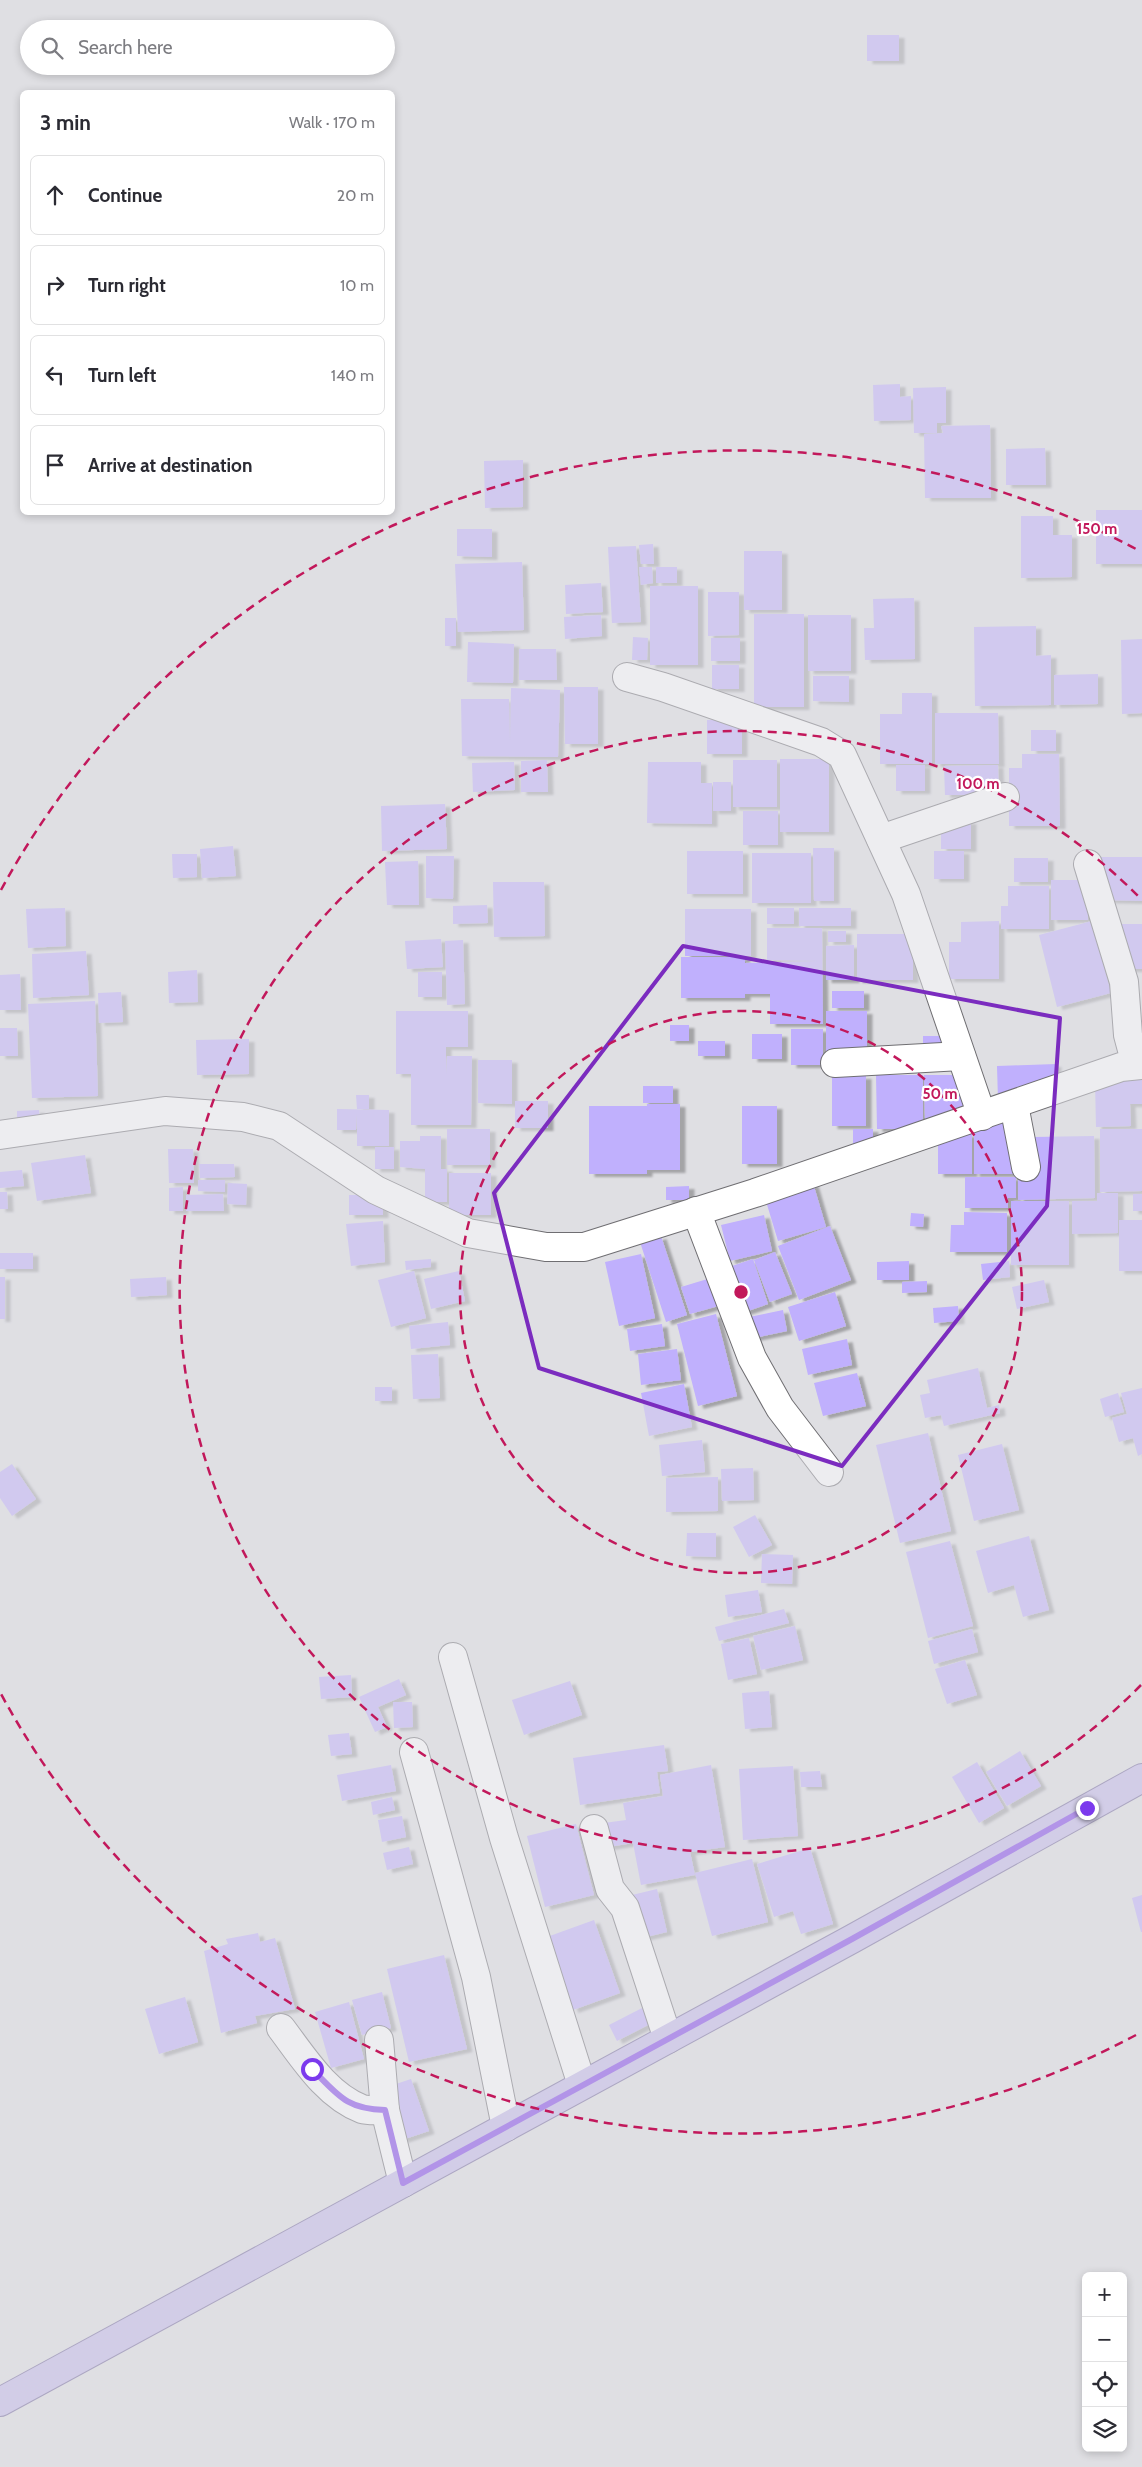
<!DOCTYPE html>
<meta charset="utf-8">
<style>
:root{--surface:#fff;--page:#f2f2f3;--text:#2b2b33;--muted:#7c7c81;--line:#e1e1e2}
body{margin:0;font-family:Cabin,sans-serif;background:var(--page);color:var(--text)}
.controls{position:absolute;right:15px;bottom:15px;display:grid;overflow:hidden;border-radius:8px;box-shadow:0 2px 8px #0003}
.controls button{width:45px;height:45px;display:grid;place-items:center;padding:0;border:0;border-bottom:1px solid var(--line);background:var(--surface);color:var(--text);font:25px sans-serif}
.stop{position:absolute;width:15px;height:15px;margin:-11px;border:4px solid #7c3aed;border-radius:50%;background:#fff}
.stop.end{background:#7c3aed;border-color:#fff;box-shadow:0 1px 5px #0008}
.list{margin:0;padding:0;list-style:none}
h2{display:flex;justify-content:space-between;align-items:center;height:65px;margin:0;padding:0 20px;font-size:21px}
h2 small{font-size:16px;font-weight:400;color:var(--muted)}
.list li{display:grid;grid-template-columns:32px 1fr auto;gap:15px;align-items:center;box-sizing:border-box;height:80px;margin:0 10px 10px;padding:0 10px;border:1px solid var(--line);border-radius:8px}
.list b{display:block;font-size:19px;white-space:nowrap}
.list em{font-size:16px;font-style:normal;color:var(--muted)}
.icon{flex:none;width:28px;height:28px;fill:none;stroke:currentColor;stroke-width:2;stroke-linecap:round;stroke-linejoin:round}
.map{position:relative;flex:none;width:1142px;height:2467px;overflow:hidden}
.search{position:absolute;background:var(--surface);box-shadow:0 2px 8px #0003;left:20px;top:20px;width:375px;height:55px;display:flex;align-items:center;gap:12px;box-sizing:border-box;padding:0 18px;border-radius:28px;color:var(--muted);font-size:19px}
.panel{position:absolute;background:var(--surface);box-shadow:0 2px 8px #0003;left:20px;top:90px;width:375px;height:425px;border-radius:8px}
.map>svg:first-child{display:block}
</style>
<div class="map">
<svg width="1142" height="2467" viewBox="0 0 1142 2467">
<defs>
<filter id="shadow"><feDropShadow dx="5.5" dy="3" stdDeviation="1" flood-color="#0004"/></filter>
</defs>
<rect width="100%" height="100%" fill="#dfdfe3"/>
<g fill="#c0b0fd" filter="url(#shadow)">
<rect x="867" y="35" width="32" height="26"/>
<path d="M900,384V397L911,396V420L874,421L873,385Z"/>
<path d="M946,387V423H937V433H914L913,388Z"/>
<path d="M990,425L991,498H925L924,434L943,433L941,426Z"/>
<path d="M1045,448L1046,485H1006V449Z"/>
<path d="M523,460V507L485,508L484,461Z"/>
<rect x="1096" y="510" width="46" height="54"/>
<path d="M1021,516H1053V535H1072V577L1021,578Z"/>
<path d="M457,529H492V557L457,556Z"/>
<path d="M653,544L654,564H641L639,545Z"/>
<path d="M636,546L641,622L612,623L608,547Z"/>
<rect x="744" y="551" width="38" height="59"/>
<path d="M522,562L524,630L458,632L455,564Z"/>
<path d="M639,567H652L653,583L641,585Z"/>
<rect x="656" y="567" width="21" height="16"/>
<path d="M601,583L603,612L566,614L565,585Z"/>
<rect x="650" y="586" width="48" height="79"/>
<path d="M708,592H739V635L708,636Z"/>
<path d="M914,598L915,659L865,660L864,628H874L873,599Z"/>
<rect x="754" y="614" width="50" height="93"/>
<path d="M601,615L602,636L565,639L564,617Z"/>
<rect x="808" y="615" width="43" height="56"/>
<rect x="445" y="618" width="11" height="28"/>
<path d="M1036,626V656L1051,655V705L975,706L974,627Z"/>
<path d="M633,637L648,638L647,660H632Z"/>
<rect x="711" y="638" width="29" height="23"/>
<path d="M1142,639V713L1122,714L1121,640Z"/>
<path d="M468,642L514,644L513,683L467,682Z"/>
<path d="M519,649H556L557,680H519Z"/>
<rect x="712" y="665" width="27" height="24"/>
<path d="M1098,674V704L1054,705V675Z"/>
<path d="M813,676H849V702L813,701Z"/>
<path d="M564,687H598V744H565Z"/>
<path d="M511,688L560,690L558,757L462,756L461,699H509L510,741Z"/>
<path d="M902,693H932V764H880V714H902Z"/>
<path d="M935,713H998L999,764H935Z"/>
<path d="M742,719V754H707V720Z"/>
<rect x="1031" y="730" width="25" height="21"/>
<path d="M1022,754H1059L1060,826H1009V768H1022Z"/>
<rect x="780" y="759" width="49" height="73"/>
<path d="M547,760L548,792H521V761Z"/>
<rect x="733" y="760" width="44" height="47"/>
<path d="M514,762L515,790L473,792L472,763Z"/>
<path d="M648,762H701V783H712V824L647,823Z"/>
<rect x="896" y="765" width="29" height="26"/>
<path d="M998,765L999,795H945L944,766Z"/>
<rect x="713" y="782" width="18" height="29"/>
<path d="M445,804L447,849L382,851L381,806Z"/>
<rect x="743" y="811" width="35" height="34"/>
<rect x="941" y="821" width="30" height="28"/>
<path d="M233,846L236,876L202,878L200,849Z"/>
<path d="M813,848H834V901H814Z"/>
<rect x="687" y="851" width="56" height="43"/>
<rect x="934" y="851" width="30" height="28"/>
<rect x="752" y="853" width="59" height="50"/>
<path d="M172,854H197V877L173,878Z"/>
<path d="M426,856H454L453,899L426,898Z"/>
<path d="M1100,857H1142V901L1100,900Z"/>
<rect x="1014" y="858" width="34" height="24"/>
<path d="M418,861L419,905H387L385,862Z"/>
<rect x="1051" y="880" width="37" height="40"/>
<path d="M493,882H544L545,936L494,937Z"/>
<path d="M1008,886H1049V929H1001V906H1008Z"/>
<path d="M487,905L488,923L453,924V906Z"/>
<path d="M65,908L66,946L28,948L26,909Z"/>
<rect x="767" y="908" width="27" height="16"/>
<rect x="799" y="908" width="52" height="18"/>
<rect x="685" y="909" width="66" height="47"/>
<path d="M999,921V979H949V942H961V922Z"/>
<path d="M1092,921L1111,993L1057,1007L1039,935Z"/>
<path d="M1115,924H1142V969H1122Z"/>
<path d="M767,928H822L823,1024H770V994H745V998H681V957H745V963L818,961L767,960Z"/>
<rect x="828" y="931" width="18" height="11"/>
<rect x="857" y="934" width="56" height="46"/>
<path d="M441,939L443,967L407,969L405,941Z"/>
<path d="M463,940L465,1004L447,1005L445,941Z"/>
<path d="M854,945V980H826V946Z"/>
<path d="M86,951L89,995L33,998L32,954Z"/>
<path d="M197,970L198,1002L169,1003L168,972Z"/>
<rect x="418" y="972" width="24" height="25"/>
<path d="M20,974L21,1010H0V975Z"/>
<rect x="832" y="991" width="32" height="17"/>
<path d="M121,992L123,1022L99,1023L98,993Z"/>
<path d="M95,1001L98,1096L32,1098L28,1004Z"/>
<path d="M396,1011H468V1047H446V1074L447,1056H472L471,1125H411V1074H396Z"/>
<rect x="826" y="1011" width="41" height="43"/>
<rect x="670" y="1025" width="19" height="16"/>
<path d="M0,1028H17L18,1056H0Z"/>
<rect x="791" y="1029" width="32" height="36"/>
<rect x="752" y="1034" width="30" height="25"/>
<rect x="923" y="1036" width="21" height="17"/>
<path d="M249,1039V1074L197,1075L196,1040Z"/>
<rect x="698" y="1041" width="27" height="15"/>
<path d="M478,1060H512V1104L478,1103Z"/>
<path d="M1056,1064L1057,1099L998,1100L997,1066Z"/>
<path d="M876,1075H923V1129H877Z"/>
<path d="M924,1075H964V1119H925Z"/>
<rect x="832" y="1076" width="34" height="50"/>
<path d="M1142,1080V1104H1130L1131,1126L1096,1127L1095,1081Z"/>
<rect x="643" y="1086" width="30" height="17"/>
<path d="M356,1095H369V1109H357Z"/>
<rect x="515" y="1101" width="33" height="27"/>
<path d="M647,1104H680V1170H647V1174H589V1106H647Z"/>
<rect x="742" y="1106" width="35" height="58"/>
<path d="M337,1109L389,1110V1146H357V1114L356,1130H337Z"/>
<path d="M39,1110L40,1124L17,1125V1111Z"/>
<rect x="974" y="1121" width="40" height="53"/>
<rect x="447" y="1129" width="43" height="36"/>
<rect x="853" y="1129" width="20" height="17"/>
<path d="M1100,1129H1142V1191L1100,1192Z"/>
<rect x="938" y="1134" width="34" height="40"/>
<path d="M420,1136H441V1169H447V1202H425V1169L400,1167V1141H420Z"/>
<path d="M1094,1136L1095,1198L1018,1200V1170L1032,1137Z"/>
<rect x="375" y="1147" width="19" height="22"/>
<path d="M168,1149H193L194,1183H169Z"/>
<path d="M85,1155L91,1193L37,1201L31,1163Z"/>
<path d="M199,1164H234L235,1177L200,1178Z"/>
<path d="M22,1170L24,1186L0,1188V1172Z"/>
<rect x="449" y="1173" width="42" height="42"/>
<path d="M965,1177H1016V1198H1008V1208H965Z"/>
<path d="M198,1180H225V1192L198,1191Z"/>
<path d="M228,1183L247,1184L246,1205L227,1204Z"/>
<path d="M813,1183L826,1227L778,1241L765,1198Z"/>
<path d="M689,1186V1200H666V1187Z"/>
<path d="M183,1187V1211H169V1188Z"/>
<path d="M0,1192H7L8,1209H0Z"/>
<path d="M1097,1193H1118V1233L1072,1234V1201H1097Z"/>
<path d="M223,1194L224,1211H186V1195Z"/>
<rect x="1133" y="1194" width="9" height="17"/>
<rect x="349" y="1195" width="34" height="20"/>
<rect x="1011" y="1201" width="58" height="64"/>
<path d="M964,1212L1007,1213V1252H950L951,1225H964Z"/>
<path d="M911,1213L924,1214L923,1227L910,1226Z"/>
<path d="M764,1215L772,1251L730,1261L721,1225Z"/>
<rect x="1119" y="1220" width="23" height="51"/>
<path d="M383,1221L385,1262L351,1266L346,1224Z"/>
<path d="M830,1226L851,1280L799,1300L778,1246Z"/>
<path d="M661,1236L687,1315L666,1322L640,1242Z"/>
<path d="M775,1252L792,1294L770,1302L754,1260Z"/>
<rect x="0" y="1253" width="33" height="16"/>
<path d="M641,1254L655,1318L619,1326L605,1262Z"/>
<path d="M431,1259V1267L406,1270L405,1261Z"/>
<path d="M753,1259L768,1304L739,1314L723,1269Z"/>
<path d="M909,1261V1280H877V1262Z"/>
<path d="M1009,1261L1010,1277L983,1280L981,1264Z"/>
<path d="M414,1271L426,1318L391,1327L378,1280Z"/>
<path d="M459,1271L465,1301L431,1309L424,1279Z"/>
<rect x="0" y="1277" width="5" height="42"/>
<path d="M166,1277L167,1295L131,1297L130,1279Z"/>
<path d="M714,1277L722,1305L690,1314L681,1287Z"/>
<path d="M1044,1280L1049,1302L1017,1309L1012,1287Z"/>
<path d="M927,1281V1292L902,1293V1282Z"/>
<path d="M835,1292L846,1326L799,1341L788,1307Z"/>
<path d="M958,1306L959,1321L934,1323L933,1308Z"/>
<path d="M783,1310L787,1331L754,1338L749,1317Z"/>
<path d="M716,1314L737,1396L698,1406L677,1324Z"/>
<path d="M448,1322L450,1345L411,1349L409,1326Z"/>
<path d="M662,1324L665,1346L630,1351L627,1329Z"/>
<path d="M847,1339L852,1365L808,1375L802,1349Z"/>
<path d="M677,1349L681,1380L641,1385L638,1354Z"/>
<path d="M438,1354L440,1398L413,1399L411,1355Z"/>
<path d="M978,1368L987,1408L999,1405L1000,1413L944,1426L941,1415L925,1418L920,1395L930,1393L927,1380Z"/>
<path d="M857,1373L866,1406L823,1416L814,1383Z"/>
<path d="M684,1384L692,1427L649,1436L641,1393Z"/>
<rect x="375" y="1387" width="17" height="14"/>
<path d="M1142,1388V1454L1138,1456L1133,1438L1119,1442L1112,1418L1127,1414L1121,1393Z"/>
<path d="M1118,1393L1124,1412L1105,1417L1100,1399Z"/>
<path d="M928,1433L951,1531L900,1543L876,1445Z"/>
<path d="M702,1440L705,1472L662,1476L659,1445Z"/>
<path d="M1002,1444L1019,1510L974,1521L958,1455Z"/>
<path d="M12,1464L36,1499L12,1516L0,1498V1472Z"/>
<path d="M753,1468L754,1500L722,1501L721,1469Z"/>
<path d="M718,1477V1511L666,1512V1478Z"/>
<path d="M755,1515L772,1545L749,1557L733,1527Z"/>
<path d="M687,1533H716V1557L686,1556Z"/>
<path d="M1029,1536L1049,1610L1023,1617L1014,1585L988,1593L976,1551Z"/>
<path d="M950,1541L973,1626L928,1638L906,1552Z"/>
<path d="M762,1554L793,1555L792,1584L761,1583Z"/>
<path d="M758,1590L762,1612L728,1617L725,1595Z"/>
<path d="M784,1609L789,1623L719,1641L715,1627Z"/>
<path d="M795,1626L803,1660L761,1670L753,1636Z"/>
<path d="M972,1629L978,1652L934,1664L928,1641Z"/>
<path d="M749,1638L757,1674L728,1680L721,1644Z"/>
<path d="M965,1660L977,1695L947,1704L935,1669Z"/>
<path d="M351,1675L352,1697L321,1699L319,1677Z"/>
<path d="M399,1679L406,1695L378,1707L387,1727L375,1732L359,1697Z"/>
<path d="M570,1681L582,1715L524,1735L512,1700Z"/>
<path d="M769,1691L772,1727L745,1729L742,1693Z"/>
<path d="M393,1702H412L413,1727L394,1728Z"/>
<path d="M349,1733L352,1754L331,1756L328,1735Z"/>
<path d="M664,1745L668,1771L657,1772L660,1793L580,1805L573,1758Z"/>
<path d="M1020,1751L1041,1786L1007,1806L986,1772Z"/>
<path d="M977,1762L1004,1808L979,1823L952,1777Z"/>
<path d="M391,1765L396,1791L342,1801L337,1775Z"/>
<path d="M711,1765L725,1847L690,1852L695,1875L641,1885L633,1843L608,1847L604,1823L626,1820L623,1803L663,1796L660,1775Z"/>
<path d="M793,1766L798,1836L743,1840L739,1769Z"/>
<path d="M820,1771L822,1787H801L800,1772Z"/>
<path d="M392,1797L395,1810L373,1815L371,1802Z"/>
<path d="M402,1816L406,1837L382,1842L378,1820Z"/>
<path d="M576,1824L594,1895L545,1907L527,1836Z"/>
<path d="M409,1847L413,1864L387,1870L383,1853Z"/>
<path d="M810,1848L833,1924L801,1934L793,1911L774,1917L757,1864Z"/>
<path d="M752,1859L768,1922L712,1936L695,1873Z"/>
<path d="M657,1889L667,1932L642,1938L632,1895Z"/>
<path d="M1142,1895V1932H1141L1132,1898Z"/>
<path d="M594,1920L620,1993L573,2010L547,1937Z"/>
<path d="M258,1933L260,1942L275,1938L295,2009L255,2016L257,2023L221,2033L204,1951L228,1944L226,1939Z"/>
<path d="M444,1955L467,2049L409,2062L387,1969Z"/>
<path d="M382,1992L391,2028L362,2035L352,2000Z"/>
<path d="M185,1997L198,2042L159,2054L145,2009Z"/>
<path d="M349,2002L364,2059L331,2068L315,2012Z"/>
<path d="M644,2007L652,2023L617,2041L609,2025Z"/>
<path d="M411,2079L429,2131L402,2140L384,2088Z"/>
</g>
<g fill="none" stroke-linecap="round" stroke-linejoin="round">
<g stroke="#6f6e72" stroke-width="30">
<g id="minor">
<path d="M627,677L663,687L821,742L842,755L906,894L982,1116"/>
<path d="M881,839L1005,797"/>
<path d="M1088,864L1124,982L1128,1035L1136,1065"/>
<path d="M835,1063L961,1056"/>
<path d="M1014,1105L1026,1167"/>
<path d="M0,1135L165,1111L243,1117L279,1126L376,1190L468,1233L546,1247H584L755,1193L1121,1067L1142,1065"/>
<path d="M696,1211L752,1358L780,1408L829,1472"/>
<path d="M453,1657L504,1838L582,2085"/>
<path d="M414,1752L476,1977L506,2127"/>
<path d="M594,1829L610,1889L625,1908L668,2039"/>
<path d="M281,2028C303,2057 326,2095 362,2109C369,2111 378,2110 385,2110"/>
<path d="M379,2040L385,2110L403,2183"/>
</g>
</g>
<g stroke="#70649a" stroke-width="30">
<path id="major" d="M0,2402L852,1939L1142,1778"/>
</g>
<use href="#minor" stroke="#fff" stroke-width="28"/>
<use href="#major" stroke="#c3b8ea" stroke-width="28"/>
</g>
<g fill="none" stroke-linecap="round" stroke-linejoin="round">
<path stroke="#7c3aed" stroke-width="6" d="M312,2069C338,2095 346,2109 385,2110L403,2183L852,1939L1087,1808"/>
</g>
<path d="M0 0H1142V2467H0ZM683,946L1060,1018L1047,1206L842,1466L539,1368L494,1193Z" fill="#dfdfe3" fill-opacity=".55" fill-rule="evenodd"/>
<path fill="none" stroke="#7b2cbf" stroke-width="4" stroke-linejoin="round" d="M683,946L1060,1018L1047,1206L842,1466L539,1368L494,1193Z"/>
<g fill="none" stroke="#c2185b" stroke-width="2.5" stroke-dasharray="9 6">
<circle cx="741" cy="1292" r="281"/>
<path d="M1141 1685A561 561 0 1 1 1141 899"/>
<path d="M1136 2035A842 842 0 0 1 1 1694M1 890A842 842 0 0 1 1136 549"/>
</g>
<circle cx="741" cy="1292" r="8" fill="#c2185b" stroke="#fff" stroke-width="2.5"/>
<g font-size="15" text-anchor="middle" font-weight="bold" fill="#c2185b" stroke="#fff" stroke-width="4.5" stroke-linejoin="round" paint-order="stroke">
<text x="1097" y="534">150 m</text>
<text x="978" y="789">100 m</text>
<text x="940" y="1099">50 m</text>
</g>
</svg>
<div class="controls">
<button>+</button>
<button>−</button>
<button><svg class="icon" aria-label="locate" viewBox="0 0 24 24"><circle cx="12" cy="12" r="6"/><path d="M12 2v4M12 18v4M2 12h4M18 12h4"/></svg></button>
<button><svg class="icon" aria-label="layers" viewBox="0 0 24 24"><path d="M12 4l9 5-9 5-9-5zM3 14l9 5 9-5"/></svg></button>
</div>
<div class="stop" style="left:312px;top:2069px"></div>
<div class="stop end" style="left:1087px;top:1808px"></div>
<div class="search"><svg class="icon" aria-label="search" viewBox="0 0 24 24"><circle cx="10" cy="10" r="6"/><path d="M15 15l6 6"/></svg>Search here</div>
<section class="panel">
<h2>3 min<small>Walk · 170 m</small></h2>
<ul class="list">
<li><svg class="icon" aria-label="ahead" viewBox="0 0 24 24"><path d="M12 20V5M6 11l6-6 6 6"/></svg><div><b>Continue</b></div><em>20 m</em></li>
<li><svg class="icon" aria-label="right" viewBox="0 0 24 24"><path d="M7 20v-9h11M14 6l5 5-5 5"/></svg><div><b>Turn right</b></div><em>10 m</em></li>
<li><svg class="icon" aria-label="left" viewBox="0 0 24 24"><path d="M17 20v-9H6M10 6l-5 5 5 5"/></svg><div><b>Turn left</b></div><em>140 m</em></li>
<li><svg class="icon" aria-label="arrive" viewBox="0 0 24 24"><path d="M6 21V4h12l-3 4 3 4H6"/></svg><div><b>Arrive at destination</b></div></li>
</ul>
</section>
</div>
